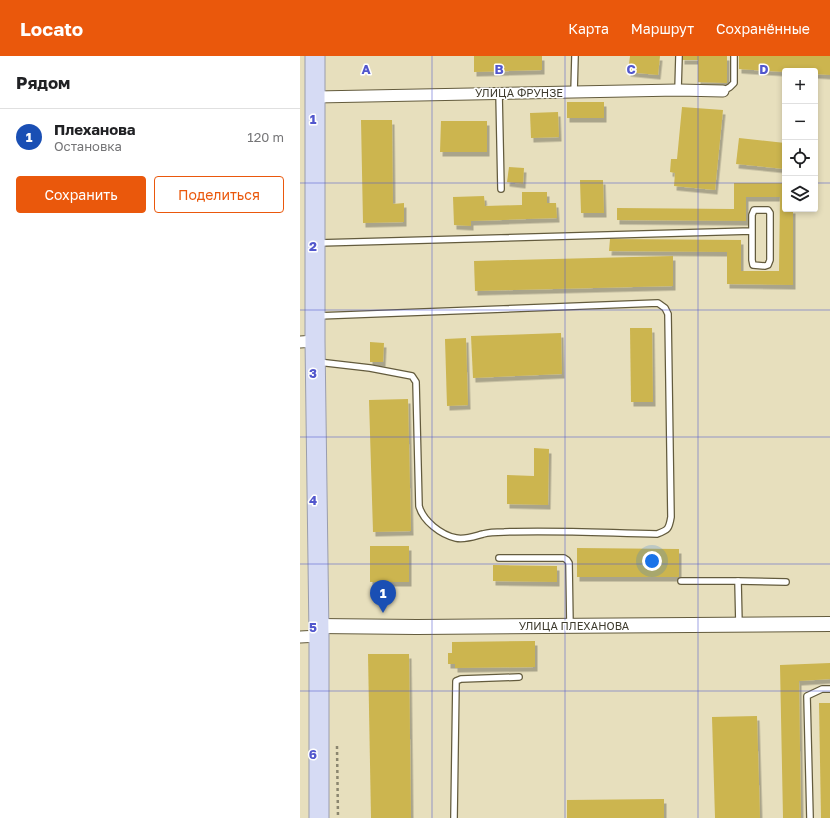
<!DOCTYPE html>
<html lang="ru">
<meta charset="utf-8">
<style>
:root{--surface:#fff;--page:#f2f2f2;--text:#202124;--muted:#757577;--line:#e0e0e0;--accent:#ea580c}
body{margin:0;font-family:"Golos Text",sans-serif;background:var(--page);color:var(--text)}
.controls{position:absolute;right:12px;top:12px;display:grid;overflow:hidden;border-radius:4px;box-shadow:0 2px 6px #0003}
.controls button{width:36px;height:36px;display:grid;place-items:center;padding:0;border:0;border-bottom:1px solid var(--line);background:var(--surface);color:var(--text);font:20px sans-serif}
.you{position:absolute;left:352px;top:505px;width:14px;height:14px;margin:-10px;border:3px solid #fff;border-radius:50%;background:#1a73e8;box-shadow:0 0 0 6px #1a73e833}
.badge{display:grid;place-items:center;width:26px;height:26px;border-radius:50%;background:var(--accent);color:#fff;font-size:13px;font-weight:700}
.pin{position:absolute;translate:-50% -33px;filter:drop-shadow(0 1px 2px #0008)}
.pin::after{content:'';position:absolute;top:21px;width:14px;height:12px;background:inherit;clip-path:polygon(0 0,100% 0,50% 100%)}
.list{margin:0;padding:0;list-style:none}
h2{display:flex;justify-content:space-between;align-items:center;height:52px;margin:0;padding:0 16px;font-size:17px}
h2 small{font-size:13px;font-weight:400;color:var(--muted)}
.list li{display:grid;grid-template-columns:26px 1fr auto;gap:12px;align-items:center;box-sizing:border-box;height:56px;padding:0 16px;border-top:1px solid var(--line)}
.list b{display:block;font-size:15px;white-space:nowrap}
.list p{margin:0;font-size:13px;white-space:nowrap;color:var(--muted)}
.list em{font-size:13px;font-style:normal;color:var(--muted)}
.actions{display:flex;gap:8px;padding:12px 16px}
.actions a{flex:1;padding:9px 0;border:1px solid var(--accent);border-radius:4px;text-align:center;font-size:14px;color:var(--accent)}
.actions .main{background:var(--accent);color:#fff}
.icon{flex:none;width:22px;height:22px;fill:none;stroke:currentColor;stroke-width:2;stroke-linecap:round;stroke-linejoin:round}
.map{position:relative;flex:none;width:530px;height:762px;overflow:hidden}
header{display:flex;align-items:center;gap:24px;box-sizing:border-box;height:56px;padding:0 20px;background:var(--accent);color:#fff}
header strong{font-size:19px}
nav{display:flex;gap:22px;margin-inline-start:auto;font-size:14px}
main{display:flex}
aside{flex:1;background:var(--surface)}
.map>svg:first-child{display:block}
</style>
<header>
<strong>Locato</strong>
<nav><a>Карта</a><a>Маршрут</a><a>Сохранённые</a></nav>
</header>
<main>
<aside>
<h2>Рядом<small></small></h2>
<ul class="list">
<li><span class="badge" style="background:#1a4fb4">1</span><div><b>Плеханова</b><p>Остановка</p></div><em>120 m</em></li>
</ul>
<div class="actions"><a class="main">Сохранить</a><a>Поделиться</a></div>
</aside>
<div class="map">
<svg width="530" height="762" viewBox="0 0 530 762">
<defs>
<filter id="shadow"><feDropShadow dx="2.5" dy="4.5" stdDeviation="0" flood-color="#0004"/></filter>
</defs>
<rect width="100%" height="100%" fill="#e7dfbd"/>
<g fill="#ccb54f" filter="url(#shadow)">
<path d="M174,0H242V14L174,16Z"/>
<path d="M330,0H360L358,19L328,16Z"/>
<path d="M382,0H427V27L398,26V4H382Z"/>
<path d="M439,0H530V19L515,18V15L485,16L439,13Z"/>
<rect x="267" y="46" width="37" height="16"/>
<path d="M382,51L423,54L415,134L374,130L375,117L370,116L371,103H377Z"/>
<path d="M258,56L259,81L231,82L230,57Z"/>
<path d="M61,64H92L93,148L104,147V166L63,167Z"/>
<path d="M141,65H187V96H140Z"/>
<path d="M439,82L485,87V113L436,108Z"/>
<path d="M209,111L224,112L223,128L207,126Z"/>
<path d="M280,124H303L304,157H281Z"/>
<path d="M434,127H485V153H493V229L427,228V196L309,195L310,183L441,184V215H479L480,141H446V165L317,164V152L434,153Z"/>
<path d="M222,136H247V147H256L257,162L171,165V170L154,169L153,141L184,140L185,150L222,149Z"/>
<path d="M373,200V230L175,235L174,205Z"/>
<path d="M330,272H352L353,346H331Z"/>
<path d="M261,277L262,318L173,322L171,280Z"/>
<path d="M166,282L168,349L147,350L145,283Z"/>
<path d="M70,286L84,287L83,306H70Z"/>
<path d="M108,343L111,475L73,476L69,344Z"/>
<path d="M234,392L249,393L248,449L207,448V419L234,420Z"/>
<rect x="70" y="490" width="39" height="36"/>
<path d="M277,492L379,493V521H277Z"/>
<path d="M193,509L257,510V526L193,525Z"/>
<path d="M235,585V611L155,612V608H148V597H152V586Z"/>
<path d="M68,598H109L111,762H71Z"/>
<path d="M530,607V623L499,625L501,762H483L480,609Z"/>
<path d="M519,647H530V762H521Z"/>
<path d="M457,660L460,762H415L412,661Z"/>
<path d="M364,743V762H267V744Z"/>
</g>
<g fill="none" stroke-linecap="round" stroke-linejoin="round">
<g stroke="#635b3d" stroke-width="8">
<g id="service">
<path d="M378,34L379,0"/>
<path d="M423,35L430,31L434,27V0"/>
<path d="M199,37L201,133"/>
<path d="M274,37L275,0"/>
<path d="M18,187L452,175V204L453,209L465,210L468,209L470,204V157L468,154H454L452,159V175"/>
<path d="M18,260L358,247L365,252L368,258L371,461C369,473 368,474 357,478C306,477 255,474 204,476C197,476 190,476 183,478C175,480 165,484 156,482C141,479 123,465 119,450L116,326L112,320L70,312L18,306"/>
<path d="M199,502H264L267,504L269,507L270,570"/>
<path d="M381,525H438L439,569"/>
<path d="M438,525L486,526"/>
<path d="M154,762L156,625L161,623L219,621"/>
<path d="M510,762L507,640L522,633H530"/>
</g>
</g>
<g stroke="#635b3d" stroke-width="13">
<g id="minor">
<path d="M16,41L378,34L423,35"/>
<path d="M0,286L15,285"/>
<path d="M0,581L19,580"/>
</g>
</g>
<g stroke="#635b3d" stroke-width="16">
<path id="tertiary" d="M19,570L117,571L530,568"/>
</g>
<g stroke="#9a9dad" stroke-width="21">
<path id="trunk" d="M15,0V285L19,580V762"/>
</g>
<path stroke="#8b866f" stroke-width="2.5" stroke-dasharray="3 3" stroke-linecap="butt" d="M37,690L38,762"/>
<use href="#service" stroke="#fff" stroke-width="5.5"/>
<use href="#minor" stroke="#fff" stroke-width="11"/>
<use href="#tertiary" stroke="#fff" stroke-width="14"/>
<use href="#trunk" stroke="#d6dbf4" stroke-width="19"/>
</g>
<path fill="none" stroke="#5257cd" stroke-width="1" stroke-opacity="0.55" d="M132,0V762M265,0V762M398,0V762M0,127H485M515,127H530M0,254H530M0,381H530M0,508H530M0,635H530"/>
<g text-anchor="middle" stroke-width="3" stroke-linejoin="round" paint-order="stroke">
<g font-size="11" fill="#3e3b2e" stroke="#fff">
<text x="219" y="41">УЛИЦА ФРУНЗЕ</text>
<text x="274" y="574">УЛИЦА ПЛЕХАНОВА</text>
</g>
</g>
<g font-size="13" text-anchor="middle" font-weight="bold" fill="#5257cd" stroke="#fff" stroke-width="3" stroke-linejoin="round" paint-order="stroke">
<text x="66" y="18">A</text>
<text x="199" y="18">B</text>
<text x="331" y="18">C</text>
<text x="464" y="18">D</text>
<text x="13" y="68">1</text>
<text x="13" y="195">2</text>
<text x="13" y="322">3</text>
<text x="13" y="449">4</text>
<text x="13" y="576">5</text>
<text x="13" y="703">6</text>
</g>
</svg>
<div class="controls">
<button>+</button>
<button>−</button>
<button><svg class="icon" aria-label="locate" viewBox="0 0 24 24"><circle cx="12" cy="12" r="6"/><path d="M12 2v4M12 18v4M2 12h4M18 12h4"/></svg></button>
<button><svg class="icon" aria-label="layers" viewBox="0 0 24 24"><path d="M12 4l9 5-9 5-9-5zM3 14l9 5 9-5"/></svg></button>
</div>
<div class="you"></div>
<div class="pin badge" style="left:83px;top:557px;background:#1a4fb4">1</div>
</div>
</main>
